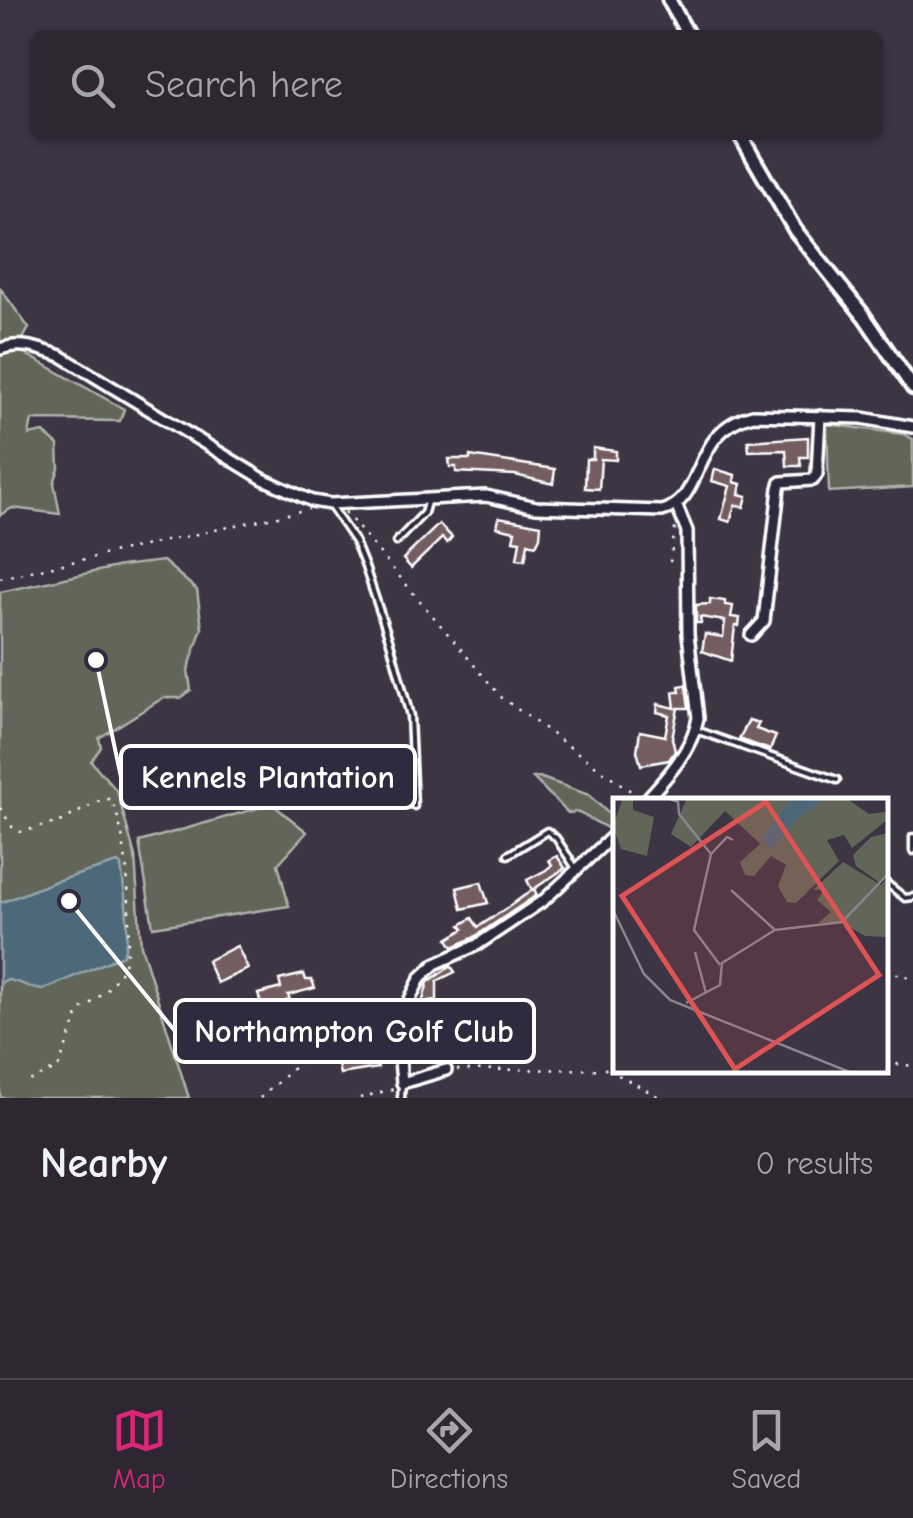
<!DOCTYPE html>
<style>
:root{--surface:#2e2733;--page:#3a333f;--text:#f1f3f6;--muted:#a7a5ac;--line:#49444e;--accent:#db2777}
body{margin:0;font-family:"Comic Neue",sans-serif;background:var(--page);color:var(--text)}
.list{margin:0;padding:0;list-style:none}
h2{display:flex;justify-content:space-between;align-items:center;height:130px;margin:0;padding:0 40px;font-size:42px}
h2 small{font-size:32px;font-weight:400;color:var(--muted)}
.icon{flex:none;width:55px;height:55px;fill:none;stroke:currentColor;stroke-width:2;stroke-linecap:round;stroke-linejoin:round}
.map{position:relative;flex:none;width:913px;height:1098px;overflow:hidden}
.search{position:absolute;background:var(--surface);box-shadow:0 2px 8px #0004;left:30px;right:30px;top:30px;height:110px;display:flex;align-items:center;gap:25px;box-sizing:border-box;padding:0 35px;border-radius:15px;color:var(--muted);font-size:38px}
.sheet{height:280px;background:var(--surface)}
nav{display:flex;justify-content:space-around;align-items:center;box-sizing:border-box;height:140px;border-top:2px solid var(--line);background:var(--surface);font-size:28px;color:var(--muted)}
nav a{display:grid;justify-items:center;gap:5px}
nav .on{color:var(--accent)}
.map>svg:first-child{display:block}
</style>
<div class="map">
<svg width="913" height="1098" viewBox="0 0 913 1098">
<rect width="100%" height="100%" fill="#3d3444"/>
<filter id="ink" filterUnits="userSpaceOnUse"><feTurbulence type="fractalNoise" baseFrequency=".01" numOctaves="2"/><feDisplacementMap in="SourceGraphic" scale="20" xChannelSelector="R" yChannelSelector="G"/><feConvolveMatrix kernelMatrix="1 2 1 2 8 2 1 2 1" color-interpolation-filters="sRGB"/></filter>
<g filter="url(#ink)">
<g fill="#626659" stroke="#b0b2ac" stroke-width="2.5">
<path d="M0,288L29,328L17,349L124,409L120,421L32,420L29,435L43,432L58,445L59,468L54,483L60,514L12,508L0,515Z"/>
<path d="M827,424L903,434L913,439V487L829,492Z"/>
<path d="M163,561L197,590L202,628L188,670L191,690L181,698H163L99,738L101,747L91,761L117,791L135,856L141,946L189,1098H0V592L121,566Z"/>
<path d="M539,777L589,795L615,820L613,831L577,812L568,813L533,778Z"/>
<path d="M272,804L307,832L278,864L289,906L153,927L139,842Z"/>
</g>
<path fill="#4e6778" stroke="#95a4ae" stroke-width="2.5" d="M118,863L121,866C124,892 132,930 123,955L43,990C28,989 20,980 5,980L0,984V903L56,881Z"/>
<g fill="#735d61" stroke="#fff" stroke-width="2.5">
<path d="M808,437V457H800L801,466H787L786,450L749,451L748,441Z"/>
<path d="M593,448L616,451V460L601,459L599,489L585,488L586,459H593Z"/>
<path d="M470,456L555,469L553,484L515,475L456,472V467H450L449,459H470Z"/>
<path d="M715,469L735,475L734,482L741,484L739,494L747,496L744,507L735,505L730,522L721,519L730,486L712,481Z"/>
<path d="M499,517L541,525L540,537L536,545L528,543L525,560L517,559L520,541L513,540L515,531L497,527Z"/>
<path d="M439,524L452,537L447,543L442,538L411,568L403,559Z"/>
<path d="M710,599L725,601V605L733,606L731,617L740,618L739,626H735L731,661L702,651L705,634L723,637L725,621L700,617L701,623H696V605L710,604Z"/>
<path d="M686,685L689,708H678L672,738L675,751L669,760L641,765L637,751L640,731L665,736L669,715L657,712L658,704L675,708L673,692H680L679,686Z"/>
<path d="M749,720L759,723L756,729L776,736L770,750L739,739Z"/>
<path d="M557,856L565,868L534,889L537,895L473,938L453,947L448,939L464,929L461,925L472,918L478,927L507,908L532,890L527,880L546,870L552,865L549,860Z"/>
<path d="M481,882L488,903L462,909L457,888Z"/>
<path d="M237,946L248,969L217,983L207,961Z"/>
<path d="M451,966L455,972L437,981V1000L428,1001L430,1013L421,1015L426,1036L415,1037L412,1012L421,1007L428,982Z"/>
<path d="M304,974L306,980H312L315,988L288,995L290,1000L286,1001L299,1042L291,1044L289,1037L283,1038L278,1023L268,1026L258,994L281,988L279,980Z"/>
<path d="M386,1053L387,1062L377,1064L378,1068L340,1074L337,1060Z"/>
</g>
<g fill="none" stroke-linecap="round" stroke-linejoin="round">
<g stroke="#fff" stroke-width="11">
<g id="lane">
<path d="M331,507L355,542L365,567L390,642L410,716L414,806"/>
<path d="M396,542L424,513L428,499"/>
<path d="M696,730L837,780"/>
<path d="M913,837V851"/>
<path d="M508,855L547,831L556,838L575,867"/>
<path d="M886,883L905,898L913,897"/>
<path d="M259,1022L275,1055L369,1028L395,1026"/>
<path d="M401,1098L402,1083"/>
</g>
</g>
<g stroke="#fff" stroke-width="16">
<g id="street">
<path d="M0,349C21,341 41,349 61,356L263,479L312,501L330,504L486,496L536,507L662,511C707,499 690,430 753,415L862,418L913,427"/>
<path d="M751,635L764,621L779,488L781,482L813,480L817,474L820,416"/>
<path d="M645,801C667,777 692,750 698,718L688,634L687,531L677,507"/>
<path d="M446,1070L402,1083L397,1025L421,977L435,964L477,945L544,900L616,833"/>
</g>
</g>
<g stroke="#fff" stroke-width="19">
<g id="secondary">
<path d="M669,0L688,35"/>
<path d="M740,135L795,230L864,316L913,388"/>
</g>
</g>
<g stroke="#fff" stroke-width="2.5" stroke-dasharray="2.5 8" stroke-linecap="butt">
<path d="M345,512L502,698L639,797"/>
<path d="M670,562L675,528"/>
<path d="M0,578L309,509"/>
<path d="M0,808L13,828L20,832L60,822L101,800L110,799C128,826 135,936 123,967C116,982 95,1003 80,1010L58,1068L23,1084"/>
<path d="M886,971L913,978"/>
<path d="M886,1063L913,1066"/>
<path d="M457,1070L616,1069"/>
<path d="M609,1070L661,1098"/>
<path d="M260,1098L311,1052"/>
<path d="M360,1098L393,1089"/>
</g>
<use href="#lane" stroke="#2f2a3d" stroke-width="4"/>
<use href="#street" stroke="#2f2a3d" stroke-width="9"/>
<use href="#secondary" stroke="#2f2a3d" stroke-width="11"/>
</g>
</g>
<g transform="translate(613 798)">
<rect width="275" height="275" fill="#3d3444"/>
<path d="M0,0H20V12L41,19L34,58L8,51L0,29L9,2ZM74,0H233L256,16L272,14L274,22L239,50L231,37L214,42L226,63L183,105L174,104L165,88L173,67L158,58L141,78L132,77L127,64L147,46L155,53L112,13L78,49L58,36ZM275,35V74L267,85L243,68L240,57L258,39ZM230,64L268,87L275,79V139L252,138L228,124L205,125L218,114L204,102L212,91L200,92Z" fill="#626659"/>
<path d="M213,0L183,22L158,53L149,39L177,3Z" fill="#4e6778"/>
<path fill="none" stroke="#8b858f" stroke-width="2.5" d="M54,0L65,4L66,16L98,56L81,132L107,167M98,56L114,39L120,42M118,92L162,132M0,112L31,176L57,202L239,275M82,154L93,195M73,205L107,187L109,165L162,132L229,124L275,76"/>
<path fill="#de5353" fill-opacity="0.15" stroke="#de5353" stroke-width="5" d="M153,4L266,177L122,271L9,98Z"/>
<rect width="275" height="275" fill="none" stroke="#fff" stroke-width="5"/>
</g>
<path fill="none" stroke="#fff" stroke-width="4" d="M96 660L121 777M69 901L175 1031"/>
<g fill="#fff" stroke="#2f2a3d" stroke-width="4">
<circle cx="96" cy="660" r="10"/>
<circle cx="69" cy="901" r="10"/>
</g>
<g fill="#2f2a3d" stroke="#fff" stroke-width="4">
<rect x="121" y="746" width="294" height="62" rx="10"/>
<rect x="175" y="1000" width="359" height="62" rx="10"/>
</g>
<g font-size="32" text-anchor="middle" font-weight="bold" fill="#fff">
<text x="268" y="788">Kennels Plantation</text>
<text x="354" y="1042">Northampton Golf Club</text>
</g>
</svg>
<div class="search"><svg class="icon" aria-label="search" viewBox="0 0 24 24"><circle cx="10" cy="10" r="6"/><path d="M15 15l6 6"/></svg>Search here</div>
</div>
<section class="sheet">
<h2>Nearby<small>0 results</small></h2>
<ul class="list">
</ul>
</section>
<nav>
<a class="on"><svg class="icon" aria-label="map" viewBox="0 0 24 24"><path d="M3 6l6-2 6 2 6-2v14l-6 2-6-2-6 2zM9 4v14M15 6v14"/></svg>Map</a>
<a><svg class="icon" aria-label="directions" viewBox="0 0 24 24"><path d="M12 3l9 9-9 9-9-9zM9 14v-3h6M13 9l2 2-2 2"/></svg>Directions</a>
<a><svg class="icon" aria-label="saved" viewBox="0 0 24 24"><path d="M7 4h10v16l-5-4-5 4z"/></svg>Saved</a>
</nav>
